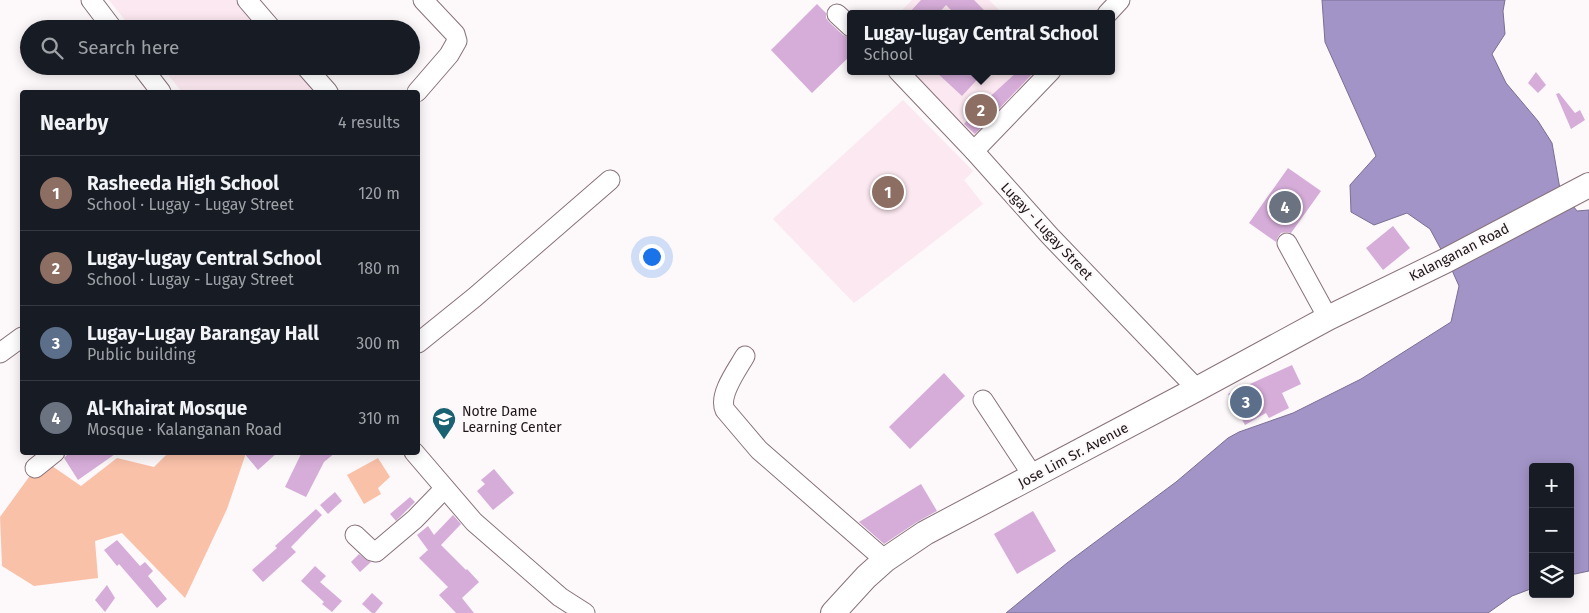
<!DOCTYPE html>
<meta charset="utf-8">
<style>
:root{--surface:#171b24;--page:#20242c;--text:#f1f3f6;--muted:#9ea1a6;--line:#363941;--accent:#90b1ba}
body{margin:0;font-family:"Fira Sans",sans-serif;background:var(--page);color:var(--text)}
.controls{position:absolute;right:15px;bottom:15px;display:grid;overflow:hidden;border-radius:5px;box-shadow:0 2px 12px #0003}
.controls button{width:45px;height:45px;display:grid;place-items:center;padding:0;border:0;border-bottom:1px solid var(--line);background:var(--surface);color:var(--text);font:25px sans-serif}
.you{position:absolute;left:651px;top:256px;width:18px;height:18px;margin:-12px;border:4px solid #fff;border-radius:50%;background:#1a73e8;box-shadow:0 0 0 8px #1a73e833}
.badge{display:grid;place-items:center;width:32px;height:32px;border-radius:50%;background:var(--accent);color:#fff;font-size:16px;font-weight:700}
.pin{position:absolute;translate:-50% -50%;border:2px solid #fff;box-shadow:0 1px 5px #0006}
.popup{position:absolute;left:847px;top:10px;width:268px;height:65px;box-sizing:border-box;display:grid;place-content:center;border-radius:5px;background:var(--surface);filter:drop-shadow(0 1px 4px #0005);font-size:16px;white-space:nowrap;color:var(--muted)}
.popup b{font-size:19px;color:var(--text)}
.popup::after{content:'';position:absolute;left:50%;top:100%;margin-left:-10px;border:10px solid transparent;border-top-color:var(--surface)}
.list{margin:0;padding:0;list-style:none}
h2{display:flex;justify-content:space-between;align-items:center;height:65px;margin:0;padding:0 20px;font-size:21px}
h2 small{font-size:16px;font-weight:400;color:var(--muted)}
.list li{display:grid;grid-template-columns:32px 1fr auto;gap:15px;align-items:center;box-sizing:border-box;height:75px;padding:0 20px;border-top:1px solid var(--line)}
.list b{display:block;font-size:19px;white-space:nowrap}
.list p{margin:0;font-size:16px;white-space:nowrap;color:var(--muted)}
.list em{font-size:16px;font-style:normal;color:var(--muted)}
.icon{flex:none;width:28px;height:28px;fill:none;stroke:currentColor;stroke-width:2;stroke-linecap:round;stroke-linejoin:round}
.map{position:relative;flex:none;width:1589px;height:613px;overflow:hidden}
.search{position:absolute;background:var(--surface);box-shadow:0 2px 12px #0003;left:20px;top:20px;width:400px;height:55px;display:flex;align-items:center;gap:12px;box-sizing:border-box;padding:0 18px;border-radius:28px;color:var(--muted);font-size:19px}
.panel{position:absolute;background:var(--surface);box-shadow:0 2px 12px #0003;left:20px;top:90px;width:400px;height:365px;border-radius:5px}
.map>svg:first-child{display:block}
</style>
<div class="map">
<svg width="1589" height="613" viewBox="0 0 1589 613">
<rect width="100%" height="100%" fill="#fdf8fa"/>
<g fill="#fce8f0">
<path d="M109,0H255L280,29H132Z"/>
<path d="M912,0H989L1003,14H898Z"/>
<path d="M161,66H312L335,92H182Z"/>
<path d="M902,71H1057L982,153Z"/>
<path d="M903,100L973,171L964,180L983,204L854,303L773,219Z"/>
</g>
<g fill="#fac1a9">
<path d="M168,453H246L227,509L185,598L122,533L95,541L98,578L34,586L2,566L0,517L42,459L81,486L117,458L154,467Z"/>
<path d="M378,458L390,477L378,488L381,494L364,504L347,475Z"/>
</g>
<path fill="#a294c7" stroke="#7a6e93" d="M1322,0H1505L1503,11L1505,34L1492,54L1506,83L1538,121L1552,143L1560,189L1577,211L1589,210V571L1570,575V467H1533V588L1512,596L1488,613H1006L1067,563L1176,482L1228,438L1239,432L1293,413L1361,379L1451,322L1459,286L1451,268L1430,229L1407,213L1374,225L1351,212L1350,185L1376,156L1325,42Z"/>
<g fill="#d6add9">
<path d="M921,0H974L988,14H955L946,5L938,14H908Z"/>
<path d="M817,4L826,13V18L829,22L843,35L851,39V55L812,93L771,50Z"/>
<path d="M935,71H985L962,96Z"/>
<path d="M1018,71H1035L975,134L964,124L982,104Z"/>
<path d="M1536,72L1546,85L1538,93L1528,83Z"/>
<path d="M1559,93L1575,113L1580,110L1585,120L1571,129L1556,94Z"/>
<path d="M1288,168L1321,191L1291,233L1287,232L1281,233L1278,237L1276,242L1249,223Z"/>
<path d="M1393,226L1410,248L1383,270L1366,248Z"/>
<path d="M1292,365L1301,384L1282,393L1289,408L1269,418L1266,413L1245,425L1228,394L1240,387L1241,388Z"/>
<path d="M944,373L965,396L910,449L889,427Z"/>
<path d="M70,452H118L78,480L64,458Z"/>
<path d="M243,452H278L258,470Z"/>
<path d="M302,452H336L324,462L306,497L285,487Z"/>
<path d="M494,469L514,493L493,510L477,491L485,484L481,480Z"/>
<path d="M921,484L937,511L917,522L884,544L859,522Z"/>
<path d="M335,492L342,501L328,514L320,505Z"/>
<path d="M410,497L415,502L396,521L390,514Z"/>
<path d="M316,509L322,515L291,547L296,552L263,582L252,570L277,548L275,546Z"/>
<path d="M1033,511L1056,551L1017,574L994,534Z"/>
<path d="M453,515L461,524L441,545L466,570L467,569L479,582L462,598L474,613H456L439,595L448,587L419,558L428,550L417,535L428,526L434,535Z"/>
<path d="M117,540L140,566L145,562L153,571L148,576L167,599L157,608L119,564L117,566L104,550Z"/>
<path d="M359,554L365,559L371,562L360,572L351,562Z"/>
<path d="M315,566L326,576L320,582L342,601L332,612L322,604L324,602L301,581Z"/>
<path d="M107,585L115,598L105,612L95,600Z"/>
<path d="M372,593L383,603L375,613H372L362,604Z"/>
</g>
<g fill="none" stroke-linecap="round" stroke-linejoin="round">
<g stroke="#88727b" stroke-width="21">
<g id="minor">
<path d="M91,0L113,29"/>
<path d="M247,0L272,29"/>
<path d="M837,14L851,27"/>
<path d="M1107,14L1120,0"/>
<path d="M141,66L161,92"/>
<path d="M305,66L328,92"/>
<path d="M898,71L974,151L1050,236L1197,389"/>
<path d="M417,92L449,55L457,41L455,34L423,0"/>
<path d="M974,151L1051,71"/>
<path d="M1287,243L1328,318"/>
<path d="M418,343L475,297L610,180"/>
<path d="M0,353L22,337"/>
<path d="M745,356C737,370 718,395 725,410L759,450L885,560"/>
<path d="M983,400L1033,476"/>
<path d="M414,452L474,522L560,597L585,613"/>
<path d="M35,468L55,452"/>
<path d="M355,535L372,551L376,552L415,519L444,489"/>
</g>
</g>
<g stroke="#88727b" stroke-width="26">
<path id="major" d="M833,613L866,577L885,560L925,533L1197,389L1328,318L1445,261L1589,185"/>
</g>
<use href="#minor" stroke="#fff" stroke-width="19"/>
<use href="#major" stroke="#fff" stroke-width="24"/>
</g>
<defs>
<g id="school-pin" transform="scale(1.25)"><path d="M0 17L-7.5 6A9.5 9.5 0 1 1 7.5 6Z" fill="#1a6171" stroke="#fdf8fa"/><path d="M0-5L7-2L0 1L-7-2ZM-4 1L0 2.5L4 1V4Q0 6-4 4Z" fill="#fff"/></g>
</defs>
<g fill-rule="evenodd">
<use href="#school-pin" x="444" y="419"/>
</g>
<g text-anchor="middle" stroke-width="4" stroke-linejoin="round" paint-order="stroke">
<g font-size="14" fill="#1e1619" stroke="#fdf8fa">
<text transform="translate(1047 231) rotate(47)" y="5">Lugay - Lugay Street</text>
<text transform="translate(1459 252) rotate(-27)" y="5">Kalanganan Road</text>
<text transform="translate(1073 455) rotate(-28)" y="5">Jose Lim Sr. Avenue</text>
</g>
<g font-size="14" fill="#1e1619" stroke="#fdf8fa" text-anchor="start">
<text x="462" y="416">Notre Dame<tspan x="462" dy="16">Learning Center</tspan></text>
</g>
</g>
</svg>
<div class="controls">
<button>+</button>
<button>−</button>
<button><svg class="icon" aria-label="layers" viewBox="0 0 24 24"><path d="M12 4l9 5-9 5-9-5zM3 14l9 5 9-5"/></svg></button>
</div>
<div class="you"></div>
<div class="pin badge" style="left:888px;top:192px;background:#8d6e63">1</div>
<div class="pin badge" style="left:981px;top:110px;background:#8d6e63">2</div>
<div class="popup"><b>Lugay-lugay Central School</b>School</div>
<div class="pin badge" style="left:1246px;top:402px;background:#5c6f8a">3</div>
<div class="pin badge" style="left:1285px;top:207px;background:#6b7280">4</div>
<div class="search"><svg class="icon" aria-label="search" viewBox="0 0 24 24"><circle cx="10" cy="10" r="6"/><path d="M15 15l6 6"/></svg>Search here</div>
<section class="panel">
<h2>Nearby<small>4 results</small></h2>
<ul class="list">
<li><span class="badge" style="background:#8d6e63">1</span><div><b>Rasheeda High School</b><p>School · Lugay - Lugay Street</p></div><em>120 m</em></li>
<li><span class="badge" style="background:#8d6e63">2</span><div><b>Lugay-lugay Central School</b><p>School · Lugay - Lugay Street</p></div><em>180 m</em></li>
<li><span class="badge" style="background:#5c6f8a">3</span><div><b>Lugay-Lugay Barangay Hall</b><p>Public building</p></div><em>300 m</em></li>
<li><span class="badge" style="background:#6b7280">4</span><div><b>Al-Khairat Mosque</b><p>Mosque · Kalanganan Road</p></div><em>310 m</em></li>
</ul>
</section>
</div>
